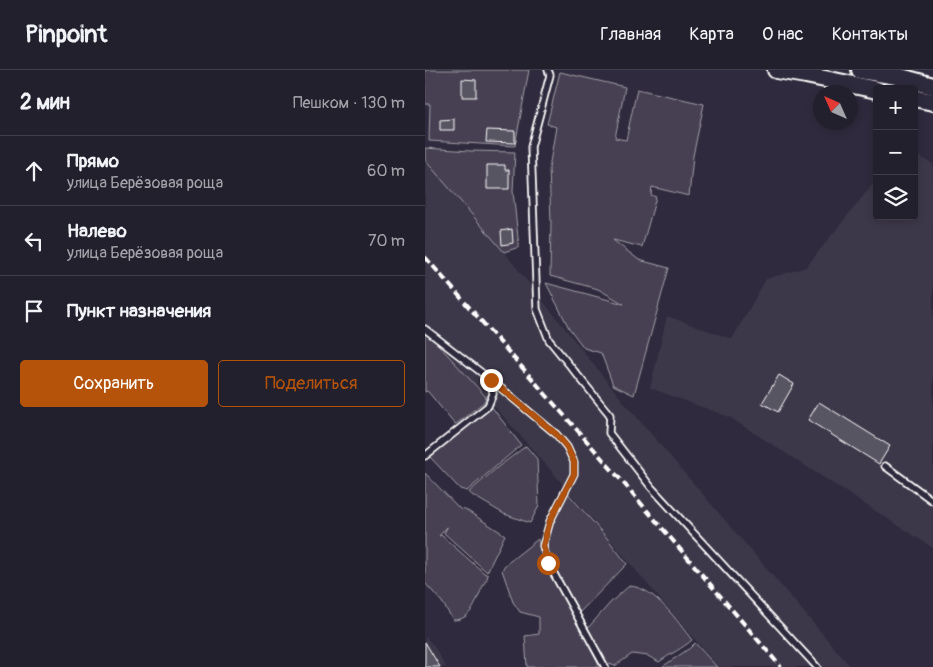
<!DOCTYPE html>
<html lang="ru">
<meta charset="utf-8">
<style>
:root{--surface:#23202e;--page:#2f2d3a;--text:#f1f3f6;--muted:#a3a3aa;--line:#403e4a;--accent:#b45309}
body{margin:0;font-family:Pangolin,sans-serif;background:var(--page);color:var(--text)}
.controls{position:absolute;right:15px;top:15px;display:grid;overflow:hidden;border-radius:5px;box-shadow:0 2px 8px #0003}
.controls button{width:45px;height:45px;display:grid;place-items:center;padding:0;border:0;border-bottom:1px solid var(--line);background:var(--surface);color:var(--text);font:25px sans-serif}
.compass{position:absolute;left:388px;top:15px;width:45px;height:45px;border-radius:50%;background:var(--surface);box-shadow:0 2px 8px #0003;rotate:315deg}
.stop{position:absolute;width:15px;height:15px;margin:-11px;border:4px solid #b45309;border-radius:50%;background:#fff}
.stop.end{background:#b45309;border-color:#fff;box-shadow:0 1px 5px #0008}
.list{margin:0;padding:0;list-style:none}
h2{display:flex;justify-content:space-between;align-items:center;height:65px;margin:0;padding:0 20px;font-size:21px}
h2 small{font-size:16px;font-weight:400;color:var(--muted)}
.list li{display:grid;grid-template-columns:32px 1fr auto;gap:15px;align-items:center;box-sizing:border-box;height:70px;padding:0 20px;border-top:1px solid var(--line)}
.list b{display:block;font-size:19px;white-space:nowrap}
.list p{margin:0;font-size:16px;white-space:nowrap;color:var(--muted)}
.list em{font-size:16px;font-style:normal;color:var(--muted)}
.actions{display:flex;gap:10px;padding:15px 20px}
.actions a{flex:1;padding:11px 0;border:1px solid var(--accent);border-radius:5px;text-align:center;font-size:18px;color:var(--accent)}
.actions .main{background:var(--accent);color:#fff}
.icon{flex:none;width:28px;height:28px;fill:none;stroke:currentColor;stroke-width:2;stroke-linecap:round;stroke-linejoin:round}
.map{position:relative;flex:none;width:508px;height:597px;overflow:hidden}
header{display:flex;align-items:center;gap:30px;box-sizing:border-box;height:70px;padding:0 25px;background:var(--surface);border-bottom:1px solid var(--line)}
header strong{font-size:24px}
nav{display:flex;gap:28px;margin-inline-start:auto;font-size:18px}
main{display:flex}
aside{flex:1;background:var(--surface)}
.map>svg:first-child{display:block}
</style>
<header>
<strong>Pinpoint</strong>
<nav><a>Главная</a><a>Карта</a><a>О нас</a><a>Контакты</a></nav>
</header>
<main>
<aside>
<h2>2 мин<small>Пешком · 130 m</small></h2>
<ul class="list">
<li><svg class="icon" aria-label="ahead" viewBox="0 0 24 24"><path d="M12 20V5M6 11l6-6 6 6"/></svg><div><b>Прямо</b><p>улица Берёзовая роща</p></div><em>60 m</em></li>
<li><svg class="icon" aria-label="left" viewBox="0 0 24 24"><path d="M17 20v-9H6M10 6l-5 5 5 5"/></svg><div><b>Налево</b><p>улица Берёзовая роща</p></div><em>70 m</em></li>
<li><svg class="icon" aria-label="arrive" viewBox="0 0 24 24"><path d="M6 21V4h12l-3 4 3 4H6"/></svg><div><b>Пункт назначения</b></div></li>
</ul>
<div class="actions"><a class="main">Сохранить</a><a>Поделиться</a></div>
</aside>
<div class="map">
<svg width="508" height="597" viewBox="0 0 508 597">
<rect width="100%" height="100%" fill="#2f2a3d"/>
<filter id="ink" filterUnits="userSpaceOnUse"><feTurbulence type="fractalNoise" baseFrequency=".02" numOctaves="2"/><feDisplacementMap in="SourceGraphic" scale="10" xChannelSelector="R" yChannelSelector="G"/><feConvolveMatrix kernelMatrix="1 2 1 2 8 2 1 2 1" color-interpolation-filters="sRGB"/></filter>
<g filter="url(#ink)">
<g fill="#3c3749">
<path d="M489,83L508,94V478L304,347L225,318L242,246L307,269L341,209L381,197L452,109V146H489Z"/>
<path d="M0,90L83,187L197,330L426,597H293L122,396L7,266L0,257Z"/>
<path d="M0,566L9,576L21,597H0Z"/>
</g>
<g fill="#464152" stroke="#a2a0a8">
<path d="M0,0H104L90,76L4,71L5,34H0Z"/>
<path d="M135,2L200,17L190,68L201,70L212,19L279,34L268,86L264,126L227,117L226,125L231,127L217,177L188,170L214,190L244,198L209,325L188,315L176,283L159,278L144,258L121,213L199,234L173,219L125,206L126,152L124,98L131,57L122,54Z"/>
<path d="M0,78L46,81L90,82L88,121L94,177L79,182L0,90Z"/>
<path d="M0,260L61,327L59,332L30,355L5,324L2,321L0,322Z"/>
<path d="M66,336L96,375L42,421L35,419L5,387Z"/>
<path d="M101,376L112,389L114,436L105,453L79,444L47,425L44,422L73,397Z"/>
<path d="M0,403L36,440L38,438L80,465L62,502L19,463L23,456L14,466L16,465L59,503L63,505C62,510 60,511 58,516C51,530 48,550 28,550L17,532L0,513Z"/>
<path d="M141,421L182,468L202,494L153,544L128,493L120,472L123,452Z"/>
<path d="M113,469L115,480L119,491L175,597H102L100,566L114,564V547L95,542L88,532L77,500L80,495Z"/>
<path d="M204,516C230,517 252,551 267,570C258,578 245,584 234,592L223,586L207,584L190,596L181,593L162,559L186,532Z"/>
<path d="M270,573L292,597H237L265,578Z"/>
</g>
<g fill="#595564" stroke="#fff">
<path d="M37,9L51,10V27H37Z"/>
<path d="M29,49V60H15V50Z"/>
<path d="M62,60L90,61V73L61,72Z"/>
<path d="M62,95H80V100H84V119H62Z"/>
<path d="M87,159L88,173L77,175L76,161Z"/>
<path d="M354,305L369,314L353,342L337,333Z"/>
<path d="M394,332L465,376L454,394L383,350Z"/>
<path d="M0,572L15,597H0Z"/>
</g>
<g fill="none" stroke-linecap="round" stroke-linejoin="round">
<g stroke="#fff" stroke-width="9">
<g id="service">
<path d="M123,0L125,5L106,77L112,239L124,270L185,345L184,363L226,417L392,597"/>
<path d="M0,259L66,310L131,364L142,377L149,392V404L125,451L118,476L123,493L180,597"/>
<path d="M0,386L63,336L68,324L66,310"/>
<path d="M460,396L508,431"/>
</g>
</g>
<g stroke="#fff" stroke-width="20">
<g id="secondary">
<path d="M351,0L381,5L452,20"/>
<path d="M435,0L472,6L508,16"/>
<path d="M489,28L508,32"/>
</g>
</g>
<use href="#service" stroke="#2f2a3d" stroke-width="5.5"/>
<use href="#secondary" stroke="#2f2a3d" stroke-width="16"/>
<path stroke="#fff" stroke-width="4" stroke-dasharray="8 4" stroke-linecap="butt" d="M0,187L196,410L356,597"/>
</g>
</g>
<g fill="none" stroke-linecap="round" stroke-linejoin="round" filter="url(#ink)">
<path stroke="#b45309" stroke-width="6" d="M66,310L131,364L142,377L149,392V404L125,451L118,476L123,493"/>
</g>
</svg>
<div class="controls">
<button>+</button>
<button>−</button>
<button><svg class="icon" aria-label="layers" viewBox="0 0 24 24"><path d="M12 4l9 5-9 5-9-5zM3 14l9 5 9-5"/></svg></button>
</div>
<svg class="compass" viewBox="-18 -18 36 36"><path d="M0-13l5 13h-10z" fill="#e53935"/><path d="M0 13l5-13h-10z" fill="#a3a3aa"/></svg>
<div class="stop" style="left:123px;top:493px"></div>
<div class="stop end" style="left:66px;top:310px"></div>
</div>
</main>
